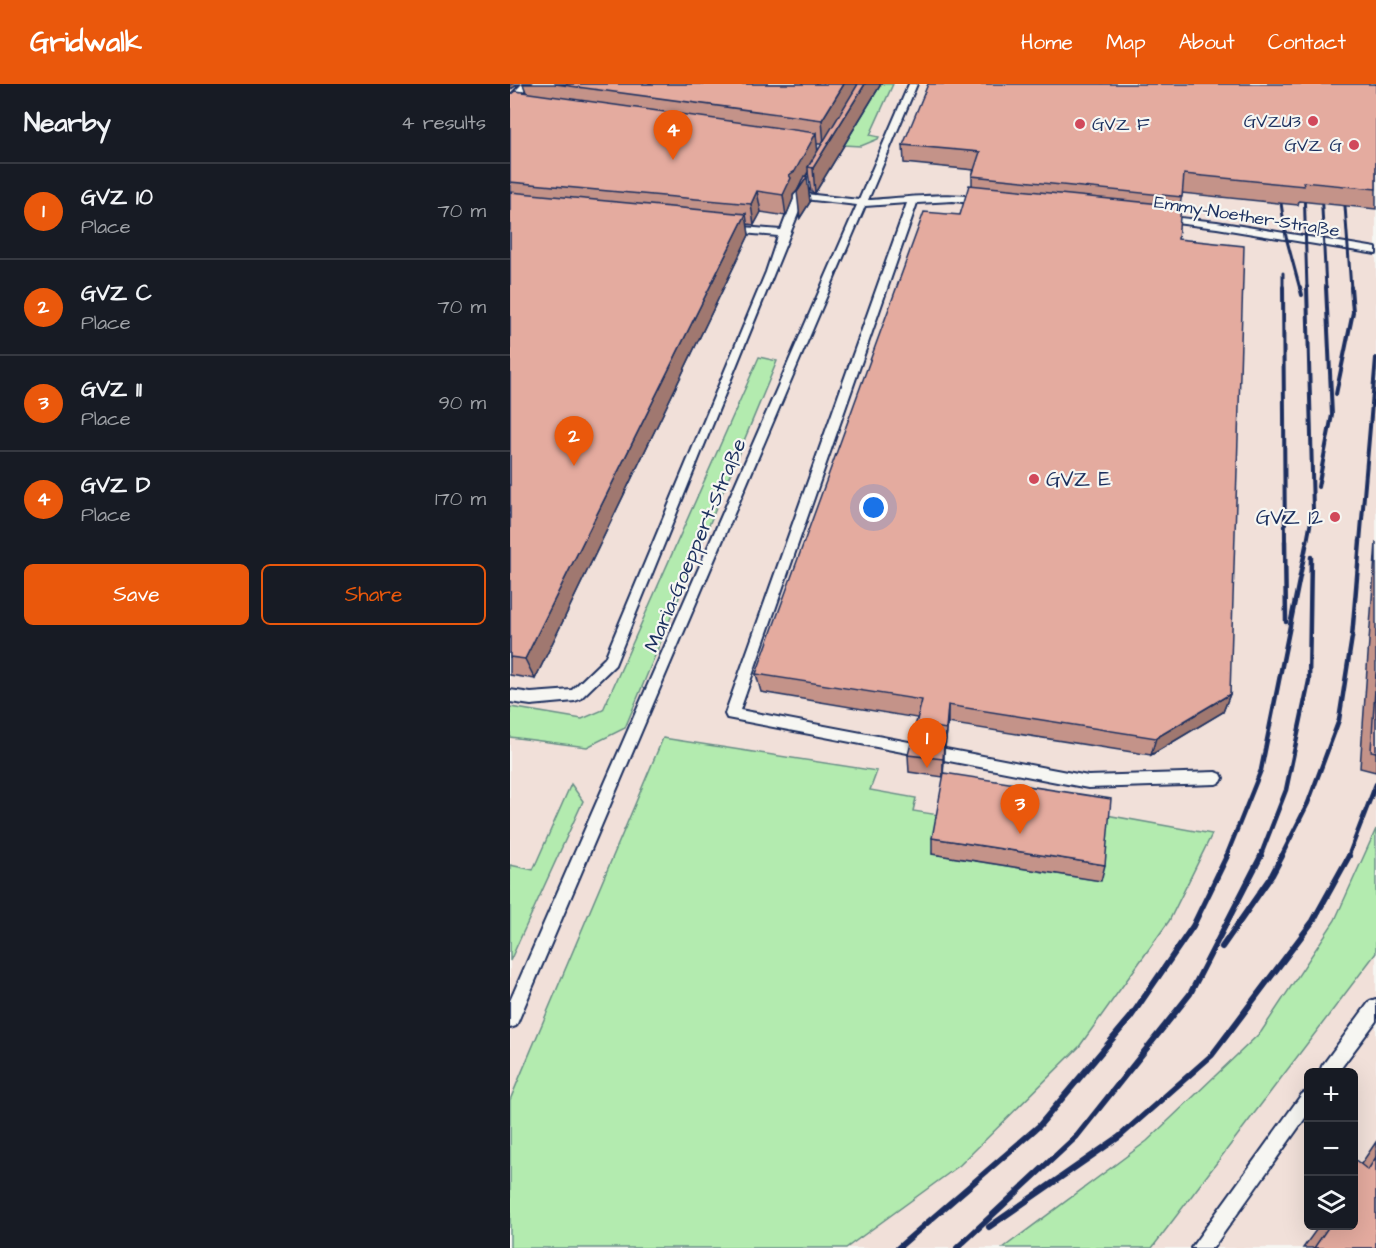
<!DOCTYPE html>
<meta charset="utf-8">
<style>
:root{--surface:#171b24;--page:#242831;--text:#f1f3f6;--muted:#9ea1a6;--line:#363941;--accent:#ea580c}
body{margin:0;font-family:"Architects Daughter",sans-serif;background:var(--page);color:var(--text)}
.controls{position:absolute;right:18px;bottom:18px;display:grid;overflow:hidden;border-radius:9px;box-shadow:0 6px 24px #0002}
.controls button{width:54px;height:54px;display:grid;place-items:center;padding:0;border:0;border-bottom:2px solid var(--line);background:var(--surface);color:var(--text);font:30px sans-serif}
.you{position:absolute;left:364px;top:424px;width:21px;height:21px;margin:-15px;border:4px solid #fff;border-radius:50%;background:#1a73e8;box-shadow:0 0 0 9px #1a73e833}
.badge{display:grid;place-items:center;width:39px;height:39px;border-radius:50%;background:var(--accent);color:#fff;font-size:20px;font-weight:700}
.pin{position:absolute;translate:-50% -50px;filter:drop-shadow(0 2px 3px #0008)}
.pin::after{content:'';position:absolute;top:32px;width:21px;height:18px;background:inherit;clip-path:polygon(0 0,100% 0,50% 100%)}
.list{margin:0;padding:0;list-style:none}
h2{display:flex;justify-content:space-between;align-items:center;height:78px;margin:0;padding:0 24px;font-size:26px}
h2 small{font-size:20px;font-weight:400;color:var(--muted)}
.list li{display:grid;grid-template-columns:39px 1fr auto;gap:18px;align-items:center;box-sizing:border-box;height:96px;padding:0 24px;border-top:2px solid var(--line)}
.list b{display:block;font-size:22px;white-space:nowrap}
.list p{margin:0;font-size:20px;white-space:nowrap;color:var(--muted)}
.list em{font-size:20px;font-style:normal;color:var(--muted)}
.actions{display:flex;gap:12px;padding:18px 24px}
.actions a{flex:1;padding:14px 0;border:2px solid var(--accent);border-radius:9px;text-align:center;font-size:21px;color:var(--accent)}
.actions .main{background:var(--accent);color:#fff}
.icon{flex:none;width:33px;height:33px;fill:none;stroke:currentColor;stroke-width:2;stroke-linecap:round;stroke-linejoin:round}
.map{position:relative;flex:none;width:866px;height:1164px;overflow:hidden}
header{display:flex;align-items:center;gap:36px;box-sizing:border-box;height:84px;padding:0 30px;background:var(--accent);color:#fff}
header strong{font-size:28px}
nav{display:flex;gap:33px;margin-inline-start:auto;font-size:21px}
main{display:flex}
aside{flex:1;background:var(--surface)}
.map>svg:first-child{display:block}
</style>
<header>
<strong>Gridwalk</strong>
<nav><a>Home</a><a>Map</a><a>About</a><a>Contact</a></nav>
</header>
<main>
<aside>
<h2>Nearby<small>4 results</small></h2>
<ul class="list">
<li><span class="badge">1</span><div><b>GVZ 10</b><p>Place</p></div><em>70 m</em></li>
<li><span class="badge">2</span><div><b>GVZ C</b><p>Place</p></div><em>70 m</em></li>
<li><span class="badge">3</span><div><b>GVZ 11</b><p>Place</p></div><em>90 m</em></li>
<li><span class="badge">4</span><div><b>GVZ D</b><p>Place</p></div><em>170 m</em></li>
</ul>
<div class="actions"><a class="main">Save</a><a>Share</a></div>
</aside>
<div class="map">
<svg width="866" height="1164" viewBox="0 0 866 1164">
<rect width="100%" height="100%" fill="#f6f6f2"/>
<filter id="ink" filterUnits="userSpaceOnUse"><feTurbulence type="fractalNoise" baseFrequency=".0167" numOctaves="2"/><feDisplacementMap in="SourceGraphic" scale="12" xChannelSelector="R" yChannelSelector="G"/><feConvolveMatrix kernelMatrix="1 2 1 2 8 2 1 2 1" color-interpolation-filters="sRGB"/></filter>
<g filter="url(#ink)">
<path fill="#f1e0d9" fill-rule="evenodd" d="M0,0H866V1164H0ZM798,988H844V1142H798Z"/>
<g fill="#b3ebaf" stroke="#678d86" stroke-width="1.5">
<path d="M371,0H383L360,51L369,53L368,55L351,62L334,61Z"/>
<path d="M249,273L267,277L115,644L77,663L0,653V623L72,635L93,626Z"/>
<path d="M153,654L367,687L360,706L406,714L403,727L429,731L422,770L590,797L596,731L702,750L659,837L569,963L450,1081L336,1164H0V1016Z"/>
<path d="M61,700L73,717L0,877V781L23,786Z"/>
<path d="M866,745V869L642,1164H493L637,1057L751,948L825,836Z"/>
</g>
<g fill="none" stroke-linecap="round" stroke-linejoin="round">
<g stroke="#1b2f5e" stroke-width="4">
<g id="service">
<path d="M12,0H21L0,18V12Z"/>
<path d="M399,0H407L358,116C382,115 458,105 476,117L471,120L443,117L407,119L230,626L578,692L706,688L711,690L713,694L711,698L706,700L578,704L217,634L215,630L397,119L355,122L6,942L0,944V917L347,121L294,115L105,581L70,615L65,617L21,621L0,618V606L21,609L62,606L95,574L256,188L268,152L221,148L216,145L221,142L271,146L284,112L305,80L308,79L312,82L296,110L349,116Z"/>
<path d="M652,132L707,138L866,164V170L707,144L649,137L647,135Z"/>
<path d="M866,915V937L828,988H810L812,982L860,917Z"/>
<path d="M798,1007V1030L703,1164H681L792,1010Z"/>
</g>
</g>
<use href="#service" fill="#f6f6f2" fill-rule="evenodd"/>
<g stroke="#1b2f5e" stroke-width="3">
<path d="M794,101L797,205"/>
<path d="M811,104L816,205"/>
<path d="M771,119L776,153L790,205"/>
<path d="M835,122L841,205"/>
<path d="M773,189V205"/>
</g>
<g stroke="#1b2f5e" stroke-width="4">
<path d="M773,203L775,458"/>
<path d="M790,203L792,211"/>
<path d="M826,310L843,228L841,203"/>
<path d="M808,403L822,331L816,203"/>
<path d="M797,458L803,426L797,203"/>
<path d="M850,458L866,274"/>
</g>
<g stroke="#1b2f5e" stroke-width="4.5">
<path d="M775,457L776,538"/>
<path d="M716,773L751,686L797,457"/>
<path d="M750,773L776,706L799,597L801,473"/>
<path d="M771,773L798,719L829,636L842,553L850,457"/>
<path d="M838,773L866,700"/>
</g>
<g stroke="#1b2f5e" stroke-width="6">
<path d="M712,863L762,791L772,772"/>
<path d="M479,1143L609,1053L702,971L803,837L839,772"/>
<path d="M388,1164L529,1042L620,934L683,842L717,772"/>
<path d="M447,1164L567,1052L680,910L751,772"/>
</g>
</g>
<g fill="#c49389" stroke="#1b2f5e" stroke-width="1.5" fill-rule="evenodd">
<path d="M13,0H371L305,109L301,108L298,88L296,92L300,118L290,134L288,106L283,111V115L276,132L251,128L244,141L237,140L239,151L25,595L0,591V11L16,8ZM307,60H312L308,67Z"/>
<path d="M866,0V125L789,117L788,121L672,109L670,122L668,155L720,610L713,628L641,671L438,639L435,663L434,662L433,693L399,688L398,671L406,656V640L407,634L251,608L246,590L450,131L462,101V92L464,86L394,79L393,61Z"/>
<path d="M866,458V688L850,684Z"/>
<path d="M422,754L595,781L591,797L422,770Z"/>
<path d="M866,1058V1164H793L809,1142H843L851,1080Z"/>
</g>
<g fill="#a0786f" stroke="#1b2f5e" stroke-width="1.5">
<path d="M0,0H9L1,5Z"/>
<path d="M334,0H350L314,61L312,36Z"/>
<path d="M355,0H371L305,109L303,84Z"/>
<path d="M306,49L308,70L298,83V88L287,107L283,111V115L276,132L273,111L279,91Z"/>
<path d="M297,93L300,118L290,134L287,108Z"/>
<path d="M247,107L251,128L244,141L241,120Z"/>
<path d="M236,130L239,151L25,595L15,575Z"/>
<path d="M720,610L713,628L641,671L646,654Z"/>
<path d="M438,621V639L435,663L436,645Z"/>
<path d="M434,661V678L433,693V675Z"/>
</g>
<g fill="#e4ab9f" stroke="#1b2f5e" stroke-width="1.5">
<path d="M45,0H334L312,36Z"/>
<path d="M348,0H355L303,84L298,83Z"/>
<path d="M418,0H866V105L793,98L794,102L674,90L672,113L462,92L470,68L393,61Z"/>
<path d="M5,7L306,49L285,87L279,91L281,94L273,111L247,107L241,120L0,98V11Z"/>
<path d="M294,92L297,93L287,108Z"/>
<path d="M459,101L671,122L668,155L734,162L720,610L646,654L438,621L436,645L406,640L412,616L246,590L414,128L450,131Z"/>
<path d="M0,108L236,130L15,575L0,573Z"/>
<path d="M866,590V668L861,667Z"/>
<path d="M402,655L434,661L433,675L398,671Z"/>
<path d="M434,689L601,715L595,781L422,754Z"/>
<path d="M866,1073V1164H804L819,1142H843V1074L858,1086Z"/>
</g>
</g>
<g fill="#d1495b" stroke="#f6f6f2" stroke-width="2">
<circle cx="803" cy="37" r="6"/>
<circle cx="570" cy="40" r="6"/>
<circle cx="844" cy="61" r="6"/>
<circle cx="524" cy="395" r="6"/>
<circle cx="825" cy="433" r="6"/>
</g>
<g text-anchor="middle" stroke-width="4.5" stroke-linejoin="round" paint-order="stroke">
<g font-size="18" fill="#1b2f5e" stroke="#f6f6f2" text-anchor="end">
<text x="791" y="43">GVZU3</text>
<text x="582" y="46" text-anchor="start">GVZ F</text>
<text x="832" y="67">GVZ G</text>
</g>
<g font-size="18" fill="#1b2f5e" stroke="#f6f6f2">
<text transform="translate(737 132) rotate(9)" y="6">Emmy-Noether-Straße</text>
</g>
<g font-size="21" fill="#1b2f5e" stroke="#f6f6f2" text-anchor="start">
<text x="536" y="402">GVZ E</text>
<text x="813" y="440" text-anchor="end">GVZ 12</text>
</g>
<g font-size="21" fill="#1b2f5e" stroke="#f6f6f2">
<text transform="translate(185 461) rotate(-67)" y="7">Maria-Goeppert-Straße</text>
</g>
</g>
</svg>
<div class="controls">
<button>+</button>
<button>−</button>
<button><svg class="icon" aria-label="layers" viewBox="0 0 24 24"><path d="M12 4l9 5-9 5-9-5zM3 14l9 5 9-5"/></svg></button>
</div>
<div class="you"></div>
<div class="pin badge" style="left:417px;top:684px">1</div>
<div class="pin badge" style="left:64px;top:382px">2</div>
<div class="pin badge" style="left:510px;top:750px">3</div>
<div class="pin badge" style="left:163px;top:76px">4</div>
</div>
</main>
